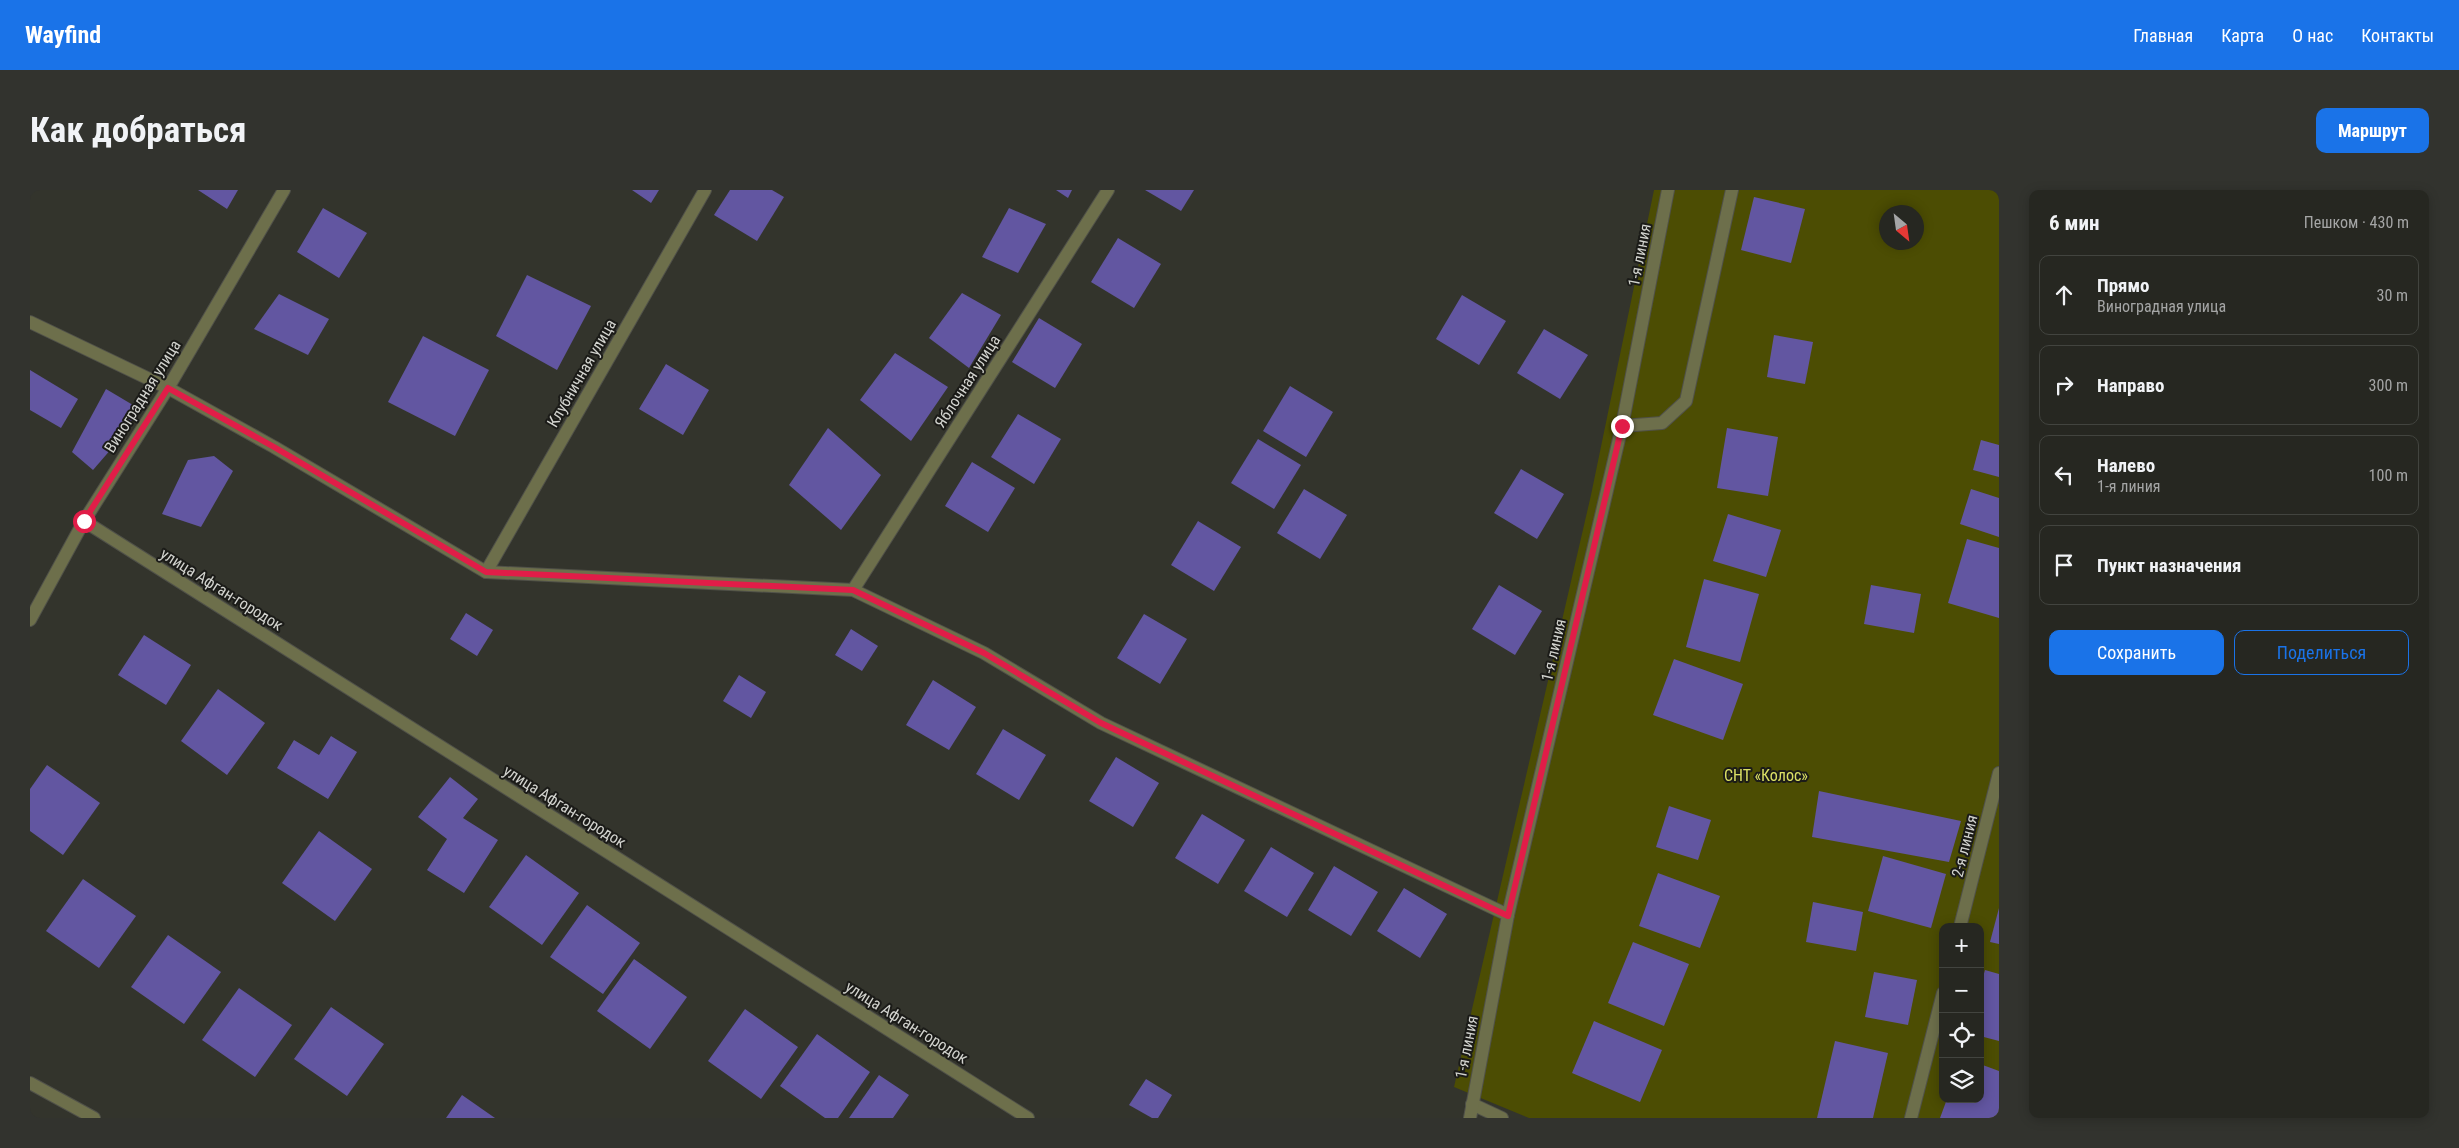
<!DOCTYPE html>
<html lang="ru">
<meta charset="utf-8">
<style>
:root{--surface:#262721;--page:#32332e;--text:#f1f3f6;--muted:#a4a5a5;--line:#42443f;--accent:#1a73e8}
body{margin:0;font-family:"Roboto Condensed",sans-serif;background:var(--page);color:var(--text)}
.controls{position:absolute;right:15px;bottom:15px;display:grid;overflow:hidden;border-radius:10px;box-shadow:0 2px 12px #0003}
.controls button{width:45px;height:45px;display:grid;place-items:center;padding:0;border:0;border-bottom:1px solid var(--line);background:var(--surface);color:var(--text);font:25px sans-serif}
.compass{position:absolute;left:1849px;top:15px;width:45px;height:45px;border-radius:50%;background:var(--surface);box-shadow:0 2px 12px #0003;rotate:151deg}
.stop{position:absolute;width:15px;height:15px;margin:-11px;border:4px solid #e11d48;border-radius:50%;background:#fff}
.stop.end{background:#e11d48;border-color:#fff;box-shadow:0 1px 5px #0008}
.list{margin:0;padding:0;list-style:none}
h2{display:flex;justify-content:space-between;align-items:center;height:65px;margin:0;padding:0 20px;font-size:21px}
h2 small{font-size:16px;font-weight:400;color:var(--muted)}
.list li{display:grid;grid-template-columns:32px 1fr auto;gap:15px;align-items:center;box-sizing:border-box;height:80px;margin:0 10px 10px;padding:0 10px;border:1px solid var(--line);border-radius:10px}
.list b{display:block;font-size:19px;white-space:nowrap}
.list p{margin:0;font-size:16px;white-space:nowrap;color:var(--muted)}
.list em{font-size:16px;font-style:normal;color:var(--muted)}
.actions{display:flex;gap:10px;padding:15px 20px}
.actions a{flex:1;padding:11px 0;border:1px solid var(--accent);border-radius:10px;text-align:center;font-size:18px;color:var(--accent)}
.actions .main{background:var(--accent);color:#fff}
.icon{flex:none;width:28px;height:28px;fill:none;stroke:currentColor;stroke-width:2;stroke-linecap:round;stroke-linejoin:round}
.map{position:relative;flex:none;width:1969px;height:928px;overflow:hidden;border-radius:10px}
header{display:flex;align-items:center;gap:30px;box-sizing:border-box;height:70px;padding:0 25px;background:var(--accent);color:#fff}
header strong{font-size:24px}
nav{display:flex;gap:28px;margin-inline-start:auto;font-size:18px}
.intro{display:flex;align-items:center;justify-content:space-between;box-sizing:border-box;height:120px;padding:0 30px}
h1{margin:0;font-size:35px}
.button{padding:12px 22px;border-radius:10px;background:var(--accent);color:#fff;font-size:18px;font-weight:700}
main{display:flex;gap:30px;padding:0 30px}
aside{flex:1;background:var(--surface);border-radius:10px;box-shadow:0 2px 12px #0003}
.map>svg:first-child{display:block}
</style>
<header>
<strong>Wayfind</strong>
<nav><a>Главная</a><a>Карта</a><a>О нас</a><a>Контакты</a></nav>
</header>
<div class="intro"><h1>Как добраться</h1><a class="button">Маршрут</a></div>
<main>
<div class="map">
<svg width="1969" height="928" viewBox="0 0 1969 928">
<rect width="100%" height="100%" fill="#33342c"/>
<path fill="#4c4d03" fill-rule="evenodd" d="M1624,0H1969V928H1499L1424,897L1561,305ZM1856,22H1886V52H1856ZM1913,737H1950V909H1913Z"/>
<g fill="#6256a1">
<path d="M168,0H208L197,19Z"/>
<path d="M602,0H629L621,13Z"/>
<path d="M700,0H742L754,7L727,51L684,25Z"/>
<path d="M1026,0H1042L1038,8Z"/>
<path d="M1115,0H1164L1151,21Z"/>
<path d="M1724,7L1775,19L1761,73L1711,60Z"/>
<path d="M293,18L337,43L309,88L267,62Z"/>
<path d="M979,18L1016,34L988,83L952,67Z"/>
<path d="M1088,48L1131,74L1104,118L1061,92Z"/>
<path d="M497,85L561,116L527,180L466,146Z"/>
<path d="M932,103L971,125L939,178L899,148Z"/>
<path d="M249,104L299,129L278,165L224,139Z"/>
<path d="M1432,105L1476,131L1449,175L1406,149Z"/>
<path d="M1009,128L1052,154L1025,198L982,172Z"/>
<path d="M1514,139L1558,165L1530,209L1487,183Z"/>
<path d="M1744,145L1783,152L1775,194L1737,187Z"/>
<path d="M393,146L459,180L425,246L358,212Z"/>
<path d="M865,163L918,197L881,251L830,210Z"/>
<path d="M636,174L679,200L653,245L609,219Z"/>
<path d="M0,180L48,209L31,238L0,220Z"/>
<path d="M1260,196L1303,222L1276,267L1233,241Z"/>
<path d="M76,199L108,218L95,243L63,280L42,262Z"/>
<path d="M988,224L1031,249L1004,294L961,267Z"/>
<path d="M798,238L851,285L811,340L759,295Z"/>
<path d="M1697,238L1748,247L1738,306L1687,298Z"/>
<path d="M1228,249L1271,275L1244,319L1201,293Z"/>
<path d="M1951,250L1969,255V287L1943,280Z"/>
<path d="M184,266L203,281L171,337L132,324L158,270Z"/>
<path d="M942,272L985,298L958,342L915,316Z"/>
<path d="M1491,279L1534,304L1507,349L1464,323Z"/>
<path d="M1274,299L1317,325L1290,369L1247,343Z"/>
<path d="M1941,299L1969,308V347L1930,334Z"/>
<path d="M1698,324L1751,340L1736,387L1683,371Z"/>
<path d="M1168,331L1211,357L1184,401L1141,375Z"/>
<path d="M1937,349L1969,358V428L1918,413Z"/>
<path d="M1674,389L1729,404L1710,472L1656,457Z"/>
<path d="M1469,395L1512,421L1485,465L1442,439Z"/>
<path d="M1841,395L1891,404L1884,443L1834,434Z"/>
<path d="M436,423L463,440L447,466L420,449Z"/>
<path d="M1114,424L1157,449L1130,494L1087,468Z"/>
<path d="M821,439L848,456L832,481L805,465Z"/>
<path d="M114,445L161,475L136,515L88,485Z"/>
<path d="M1644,469L1713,494L1693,550L1623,525Z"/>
<path d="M709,485L736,502L721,528L693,511Z"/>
<path d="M903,490L946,517L919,560L876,535Z"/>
<path d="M188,499L235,533L197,585L151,551Z"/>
<path d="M973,539L1016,565L989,610L946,584Z"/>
<path d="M301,546L327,562L298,609L247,578L264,550L289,565Z"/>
<path d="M1086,567L1129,593L1103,637L1059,611Z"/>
<path d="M17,575L70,613L33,665L0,641V599Z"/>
<path d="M420,587L448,609L433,628L468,650L434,703L397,680L417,649L388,627Z"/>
<path d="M1789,601L1931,631L1919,672L1782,647Z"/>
<path d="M1639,616L1681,630L1668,670L1626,657Z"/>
<path d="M1172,624L1215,650L1188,694L1145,668Z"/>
<path d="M289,641L342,679L305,731L252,693Z"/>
<path d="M1241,657L1284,683L1257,727L1214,701Z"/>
<path d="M496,665L549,703L512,755L459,717Z"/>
<path d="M1853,666L1916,684L1901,738L1838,721Z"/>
<path d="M1304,676L1348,702L1321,746L1278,720Z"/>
<path d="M1628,683L1690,706L1670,758L1609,736Z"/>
<path d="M53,689L106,726L69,778L16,741Z"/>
<path d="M1374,698L1417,724L1390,768L1347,741Z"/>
<path d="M1783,712L1833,722L1826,761L1776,752Z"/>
<path d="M557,715L610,753L573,804L520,767Z"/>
<path d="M1969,718V754L1960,752Z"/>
<path d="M138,745L191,782L154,834L101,797Z"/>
<path d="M1603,752L1659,774L1634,836L1578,813Z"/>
<path d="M604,769L657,807L620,859L567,821Z"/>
<path d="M1955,780L1969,784V851L1950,846V797Z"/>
<path d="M1844,782L1887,790L1878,835L1835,827Z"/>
<path d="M209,798L262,835L225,887L172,850Z"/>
<path d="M301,817L354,854L317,906L264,869Z"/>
<path d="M715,819L768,857L731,909L678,871Z"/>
<path d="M1564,831L1632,860L1610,912L1542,883Z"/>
<path d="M787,844L840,882L808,928H795L750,896Z"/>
<path d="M1805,851L1858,863L1843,928H1787Z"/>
<path d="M1950,874L1969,881V928H1910L1917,909H1950Z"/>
<path d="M849,885L879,905L863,928H819Z"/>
<path d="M1116,889L1142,905L1128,928H1122L1099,915Z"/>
<path d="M432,905L465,928H416Z"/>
</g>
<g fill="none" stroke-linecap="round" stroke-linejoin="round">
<g stroke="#505149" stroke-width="14">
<g id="minor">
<path d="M0,132L138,198L244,257L456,382L823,400L954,463L1071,533L1478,725"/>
<path d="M1592,236L1632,233L1656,211L1702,0"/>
<path d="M54,331L998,928"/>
<path d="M456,382L675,0"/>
<path d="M823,400L1078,0"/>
<path d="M0,430L54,331L138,198L254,0"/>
<path d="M1930,737L1969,583"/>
<path d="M0,893L64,928"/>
<path d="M1442,914L1472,928"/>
<path d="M1440,928L1478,725L1592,236L1638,0"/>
<path d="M1881,928L1913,803"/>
</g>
</g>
<use href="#minor" stroke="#6d6f4b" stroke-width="12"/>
</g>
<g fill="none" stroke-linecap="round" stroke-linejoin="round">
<path stroke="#e11d48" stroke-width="6" d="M54,331L138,198L244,257L456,382L823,400L954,463L1071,533L1478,726L1592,236"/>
</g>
<g text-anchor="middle" stroke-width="4" stroke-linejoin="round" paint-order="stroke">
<g font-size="16" fill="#d2d3ce" stroke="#1b1b18">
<text transform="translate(1609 65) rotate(-79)" y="6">1-я линия</text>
<text transform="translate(551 183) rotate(-60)" y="6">Клубничная улица</text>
<text transform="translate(937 191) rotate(-57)" y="6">Яблочная улица</text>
<text transform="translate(112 206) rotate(-58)" y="6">Виноградная улица</text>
<text transform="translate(192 399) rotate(32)" y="6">улица Афган-городок</text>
<text transform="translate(1523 460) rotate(-77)" y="6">1-я линия</text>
<text transform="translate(535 616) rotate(32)" y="6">улица Афган-городок</text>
<text transform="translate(1934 656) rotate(-76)" y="6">2-я линия</text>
<text transform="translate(877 832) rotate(32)" y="6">улица Афган-городок</text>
<text transform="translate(1436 857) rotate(-79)" y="6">1-я линия</text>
</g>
<g font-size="16" fill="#dbe064" stroke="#1b1b18">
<text x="1736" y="591">СНТ «Колос»</text>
</g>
</g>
</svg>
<div class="controls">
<button>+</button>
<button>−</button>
<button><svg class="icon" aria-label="locate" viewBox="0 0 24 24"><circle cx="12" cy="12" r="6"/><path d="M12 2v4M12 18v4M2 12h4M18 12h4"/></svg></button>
<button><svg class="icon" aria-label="layers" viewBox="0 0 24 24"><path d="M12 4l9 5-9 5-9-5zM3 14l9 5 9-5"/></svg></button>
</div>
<svg class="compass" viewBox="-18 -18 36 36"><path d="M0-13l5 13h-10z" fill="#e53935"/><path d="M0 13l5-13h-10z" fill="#a4a5a5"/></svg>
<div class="stop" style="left:54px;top:331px"></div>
<div class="stop end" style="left:1592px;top:236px"></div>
</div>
<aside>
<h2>6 мин<small>Пешком · 430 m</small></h2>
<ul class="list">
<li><svg class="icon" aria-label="ahead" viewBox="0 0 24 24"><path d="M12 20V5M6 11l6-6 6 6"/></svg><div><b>Прямо</b><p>Виноградная улица</p></div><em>30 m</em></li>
<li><svg class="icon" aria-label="right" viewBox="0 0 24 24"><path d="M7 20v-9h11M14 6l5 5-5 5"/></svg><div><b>Направо</b></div><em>300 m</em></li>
<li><svg class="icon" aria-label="left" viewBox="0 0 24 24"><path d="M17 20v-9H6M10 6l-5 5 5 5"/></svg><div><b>Налево</b><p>1-я линия</p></div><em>100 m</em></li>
<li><svg class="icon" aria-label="arrive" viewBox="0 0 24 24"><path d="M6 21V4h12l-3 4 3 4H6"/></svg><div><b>Пункт назначения</b></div></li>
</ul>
<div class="actions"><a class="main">Сохранить</a><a>Поделиться</a></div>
</aside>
</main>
